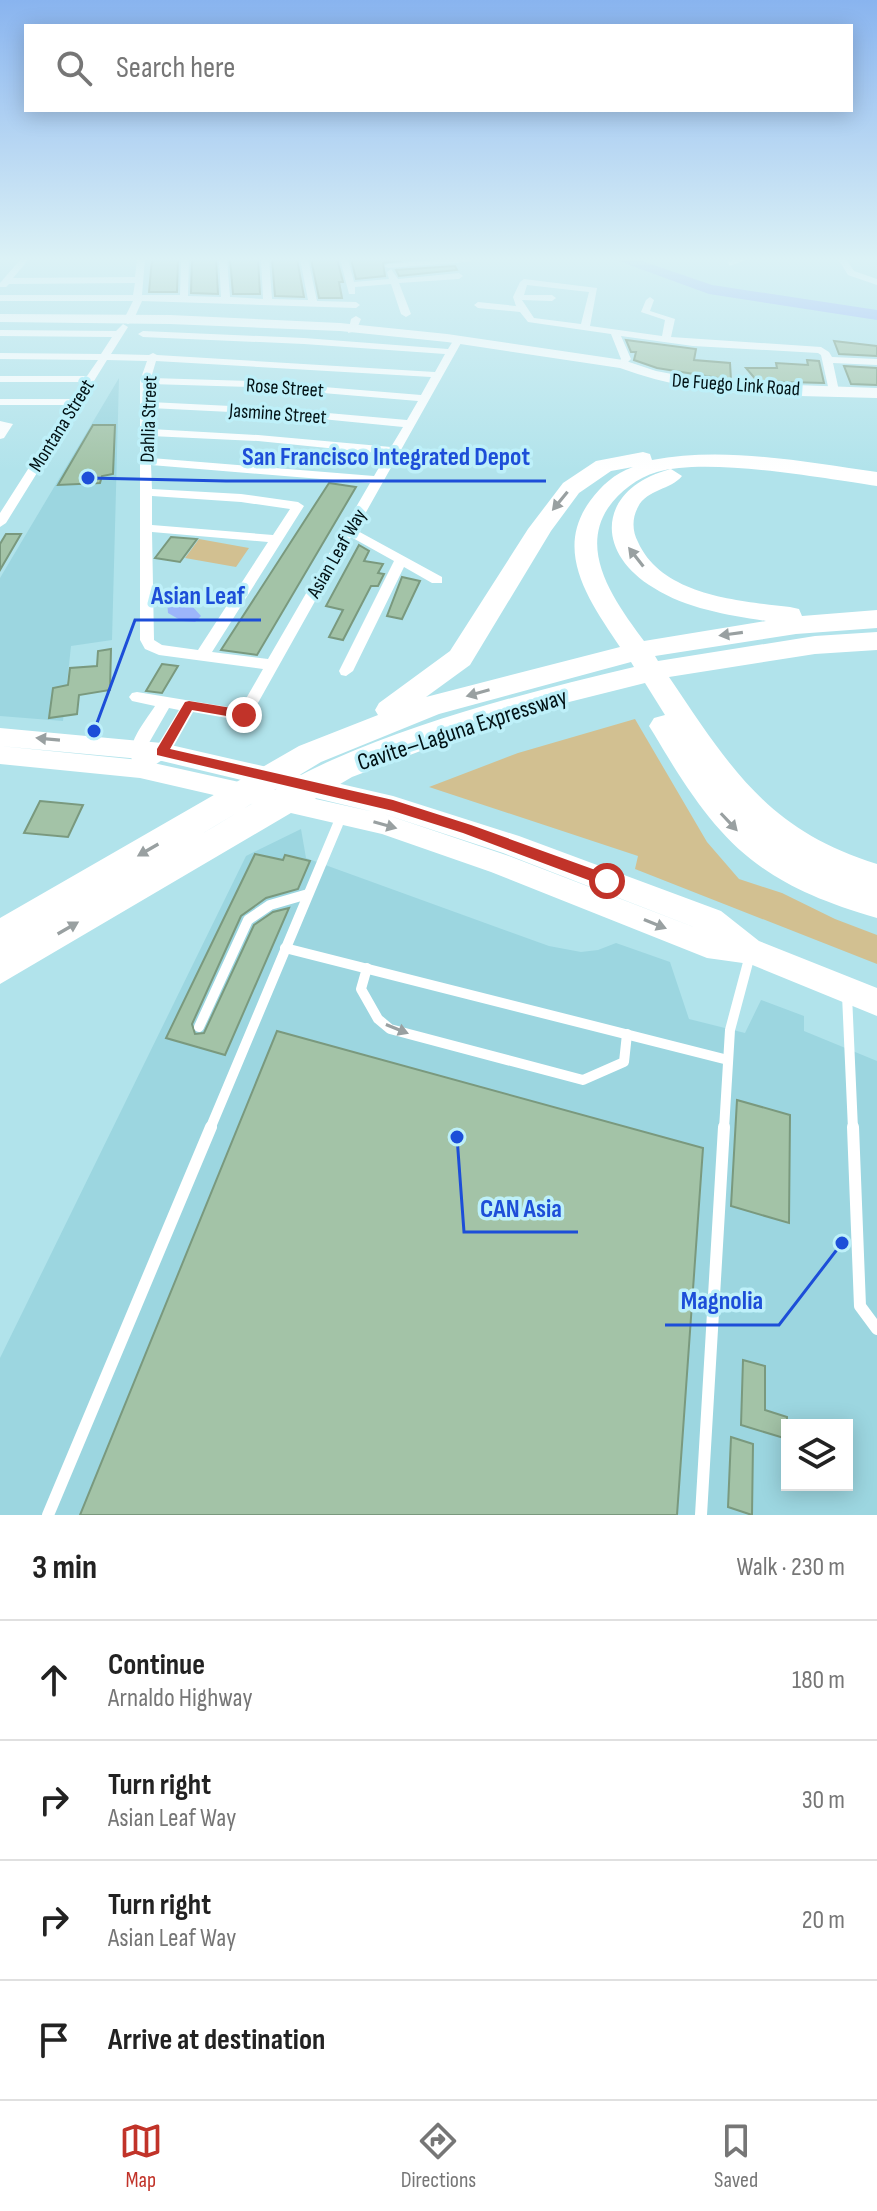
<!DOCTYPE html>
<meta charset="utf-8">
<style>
:root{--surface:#fff;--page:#f6f6f6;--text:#222;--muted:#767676;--line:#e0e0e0;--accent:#c13329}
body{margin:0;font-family:"Sofia Sans Condensed",sans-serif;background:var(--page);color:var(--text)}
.controls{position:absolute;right:24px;bottom:24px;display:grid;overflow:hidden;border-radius:0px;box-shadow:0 4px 20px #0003}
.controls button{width:72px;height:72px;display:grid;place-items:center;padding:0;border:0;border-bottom:2px solid var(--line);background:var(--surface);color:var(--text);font:40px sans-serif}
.stop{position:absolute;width:24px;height:24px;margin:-18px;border:6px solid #c13329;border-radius:50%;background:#fff}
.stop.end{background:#c13329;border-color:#fff;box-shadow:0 2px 8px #0008}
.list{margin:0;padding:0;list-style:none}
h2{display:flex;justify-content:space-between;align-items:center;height:104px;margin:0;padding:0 32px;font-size:34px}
h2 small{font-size:26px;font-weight:400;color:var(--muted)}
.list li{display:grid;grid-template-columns:52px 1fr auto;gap:24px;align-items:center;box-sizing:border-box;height:120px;padding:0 32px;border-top:2px solid var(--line)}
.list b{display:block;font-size:30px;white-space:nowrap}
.list p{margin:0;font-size:26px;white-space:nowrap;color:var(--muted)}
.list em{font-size:26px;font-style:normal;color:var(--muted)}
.icon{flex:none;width:44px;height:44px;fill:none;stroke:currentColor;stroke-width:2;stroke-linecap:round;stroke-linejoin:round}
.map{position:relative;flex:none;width:877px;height:1515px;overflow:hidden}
.search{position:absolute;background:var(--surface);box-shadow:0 4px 20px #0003;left:24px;right:24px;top:24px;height:88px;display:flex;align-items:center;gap:20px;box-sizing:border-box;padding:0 28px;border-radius:0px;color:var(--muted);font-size:30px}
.sheet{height:584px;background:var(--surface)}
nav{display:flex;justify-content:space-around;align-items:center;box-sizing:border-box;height:112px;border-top:2px solid var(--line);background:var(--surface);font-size:22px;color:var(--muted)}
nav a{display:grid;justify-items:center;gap:4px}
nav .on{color:var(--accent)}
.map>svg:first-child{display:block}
</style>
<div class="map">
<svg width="877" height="1515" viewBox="0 0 877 1515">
<rect width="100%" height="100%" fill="#b1e3eb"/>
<g fill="#9cd6e0" fill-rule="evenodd">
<path d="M119,378L112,640L71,646L63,721L0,716V578Z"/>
<path d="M301,829L306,858L549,946L581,952L598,950L616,943L670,962L689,1019L745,1033L761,1000L804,1016V1031L877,1061V1515H0V1358L246,856ZM787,1425H847V1485H787Z"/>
</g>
<g fill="#d2c091">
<path d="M199,539L249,548L236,567L185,558Z"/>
<path d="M635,719L707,842L739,879L782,893L835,919L877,935V964L635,869L638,856L429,787L518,753Z"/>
</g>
<path fill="#9cb5fa" d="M181,589L190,590L196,596L192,606L201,616L195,622L182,621L168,613L167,601Z"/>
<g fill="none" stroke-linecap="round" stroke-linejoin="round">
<path fill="#9cb5fa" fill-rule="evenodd" d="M613,259H636L712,285L877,310V320L709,294Z"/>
</g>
<g fill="#a3c3a7" stroke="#7a997e" stroke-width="2">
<path d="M152,259H178L177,292H149Z"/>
<path d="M192,259H216L218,294L191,293Z"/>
<path d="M230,259H258L260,294H233Z"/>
<path d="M272,259H297L304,297L275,296Z"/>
<path d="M311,259H337L343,282H339L342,298H319Z"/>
<path d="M351,259H411L383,263L385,276L356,279Z"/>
<path d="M455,266L457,270L399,276L396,270Z"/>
<path d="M626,340L696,349L694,360L730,363L731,380L657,368L634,360L636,352H631Z"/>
<path d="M834,341L877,346V356L839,354Z"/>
<path d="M807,360L819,361L824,383L757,381L746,368H777L776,363L808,365Z"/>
<path d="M844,366L877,368V385L851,384Z"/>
<path d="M93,425H115L113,474L102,476L100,483L58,485Z"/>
<path d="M329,483L356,487L257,655L221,650Z"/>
<path d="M6,534H21L0,570V544Z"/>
<path d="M171,537L197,539L180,562L155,558Z"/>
<path d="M359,545L369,551L364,561L383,564L378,573L384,574L378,586H371L343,640L329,637L343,610L326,606Z"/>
<path d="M402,577L420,581L402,619L387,616Z"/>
<path d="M111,649L110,690L79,695L77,714L49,718L53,688L68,685L70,668L97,666L98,651Z"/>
<path d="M162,664L178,666L162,693L146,691Z"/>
<path d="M40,801L83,805L68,837L24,833Z"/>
<path d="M255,854L283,860L285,855L310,861L298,889L266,898L241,916L192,1024L195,1034L204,1033L254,925L273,912L289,908L225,1055L166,1038Z"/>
<path d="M277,1031L703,1148L677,1515H80Z"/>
<path d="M737,1100L790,1115L789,1223L731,1206Z"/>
<path d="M743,1360L765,1366V1410L787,1417V1439L741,1425Z"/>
<path d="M731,1437L753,1444L752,1515L728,1507Z"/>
</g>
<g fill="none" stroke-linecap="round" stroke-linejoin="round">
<path stroke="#fff" stroke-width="5" d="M731,263L742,259"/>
<path stroke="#fff" stroke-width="8" d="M337,826L342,815"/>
<g stroke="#fff" stroke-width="10">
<path d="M285,948L728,1060"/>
<path d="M367,968L361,989L378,1019L390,1029L583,1080L624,1062L627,1034"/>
<path d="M847,995L853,1129"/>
<path d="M199,1027L248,920L270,905L308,894"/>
<path d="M210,1129L338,824"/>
<path d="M724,1129L730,1030L750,955"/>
</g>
<g stroke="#fff" stroke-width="12">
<path d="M853,1127L860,1306L877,1329"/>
<path d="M48,1515L211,1127"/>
<path d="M701,1515L724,1127"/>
</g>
<g fill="#fff" fill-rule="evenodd">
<path d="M21,259H29L13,278L135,277L137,259H145L142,295H180L181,259H189L188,296L221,297L219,259H227L230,297L263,299L261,259H269L272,299L308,300L300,259H308L317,301L356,302L360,305L356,308L142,301L133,321L128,324L123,321L133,301H0V295H133L135,283L9,284L6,287H0V283Z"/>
<path d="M340,259H348L354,282L389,279L387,272L391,269L398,279L459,273L463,276L459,279L399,283L411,314L406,317L401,314L391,284L355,287V294H349Z"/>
<path d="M448,259L472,260L468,262L388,268L384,266L388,264Z"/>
<path d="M838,259H846L854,271L877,279V285L848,275Z"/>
<path d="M524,279L597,288L590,326L662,336L665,320L641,312L646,300L650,297L654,300L650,311L675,319L671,337L821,347L829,352L832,357L877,359V365L833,363L839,391L834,394L829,391L821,355L818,353L693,346L621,336L631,359L623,367L618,364L621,359L611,334L528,322L520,312L478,308L474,305L478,302L516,306L513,297L520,282ZM527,285L589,292L581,324L534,318L522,300L552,301L556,298L552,295H524Z"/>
<path d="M356,316L361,319L356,331L348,333L351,319Z"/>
<path d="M123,324L128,327L111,354L149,355L153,353L157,355L435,372L445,354L304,344L143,337L138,334L143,331L304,338L448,349L453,341L461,343L356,530L442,577V583H432L404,567L353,671L346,676L341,675L339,671L394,561L351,537L249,719L244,721L193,712L168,756L140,775L134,773L132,769L134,765C123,746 145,722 155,706L132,701L129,697L132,693L137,692L240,709L263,669L159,655L145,649L140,640V381L147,361L107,360L6,523L0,527V513L69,405H0V399H73L83,382H0V376H87L98,360L0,359V353L101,354L112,337L0,336V330L116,331ZM156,361L431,377L421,395L250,381L151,378ZM150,384L250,387L418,401L407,420L271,408L150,402ZM150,408L271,414L403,427L391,447L258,435L151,429ZM151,436L258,441L387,454L374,476L151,458ZM151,465L370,483L268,659L212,652L304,506L298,502L241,494L152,489ZM152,496L241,502L290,509L273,535L152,525ZM152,532L268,542L198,650L162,645L154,640ZM169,708L179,710L156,748L147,755L146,748Z"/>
<path d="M0,421L13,424L4,438L0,439Z"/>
</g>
<g fill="#fff" fill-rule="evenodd">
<path d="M0,314L170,315L340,323L447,334L623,360L656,371L714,382L877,388V398C790,395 703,399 620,368L447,342L340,331L170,324L0,322Z"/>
<path d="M0,728L162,743L393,796L519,836L721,911L759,941L877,988V1016L750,964L707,958L491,872L382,834L140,778L0,764V746L140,760L374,812L162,761L0,746ZM384,814L503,853L704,931L509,856Z"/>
</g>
<path fill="#fff" fill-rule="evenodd" d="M643,452L650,454L652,460C725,446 805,462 877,472V486C822,478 708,457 657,472C637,478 620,491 608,508C578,553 617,604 644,641L766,621C728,615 687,609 654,588C591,550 600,487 671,469L682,476C671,490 647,489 638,507C632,518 632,531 638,542C662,596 740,601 790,607L799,609L802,616L877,610V628L796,634L655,656L658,661L815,636L877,632V650L815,654L669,677C730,767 767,830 877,864V918C755,883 717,841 654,734L649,726L654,718L665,715L645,683L541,709L460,736L352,777L0,984V918L299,746L378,715L375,710L379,703L450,651L528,529L563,483L596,461ZM633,467C614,474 602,485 590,501C553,552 590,602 620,647L426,697L470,665L551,531L579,493L611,471ZM631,662L634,667C532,691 428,718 332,760C286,780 243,810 200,835L321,762L439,714Z"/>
</g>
<defs><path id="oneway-solid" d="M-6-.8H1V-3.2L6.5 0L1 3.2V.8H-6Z" transform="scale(2)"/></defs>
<g fill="#99a0a1">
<use href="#oneway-solid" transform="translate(560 501) rotate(129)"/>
<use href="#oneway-solid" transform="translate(636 557) rotate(-128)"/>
<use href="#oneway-solid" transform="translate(731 634) rotate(172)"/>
<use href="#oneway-solid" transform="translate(478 693) rotate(164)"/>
<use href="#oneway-solid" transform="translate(48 739) rotate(-175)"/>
<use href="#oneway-solid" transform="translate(729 822) rotate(47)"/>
<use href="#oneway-solid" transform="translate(385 825) rotate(16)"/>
<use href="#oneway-solid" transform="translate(148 850) rotate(150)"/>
<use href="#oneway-solid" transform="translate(655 924) rotate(22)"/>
<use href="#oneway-solid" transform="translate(68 928) rotate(-30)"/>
<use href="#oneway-solid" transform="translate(397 1029) rotate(22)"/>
</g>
<linearGradient id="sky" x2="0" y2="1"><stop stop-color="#89b4ef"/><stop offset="0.55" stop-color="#dcf2f6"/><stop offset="1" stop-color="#dcf2f6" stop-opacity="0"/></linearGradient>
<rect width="877" height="471" fill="url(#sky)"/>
<path fill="#c13329" d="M189,701L244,710L250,715L244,719L192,710L170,749L393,800L471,825L612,876L614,881L607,887L463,833L393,811L157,755V749L185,702Z"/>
<g text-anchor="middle" stroke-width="7" stroke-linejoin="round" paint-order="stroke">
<g font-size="20" fill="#011114" stroke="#bef0f9">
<text transform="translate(736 384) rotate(4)" y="7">De Fuego Link Road</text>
<text transform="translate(285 387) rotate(4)" y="7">Rose Street</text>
<text transform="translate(278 413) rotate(4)" y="7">Jasmine Street</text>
<text transform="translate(148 419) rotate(-88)" y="7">Dahlia Street</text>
<text transform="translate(61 425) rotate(-58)" y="7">Montana Street</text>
<text transform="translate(336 553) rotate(-60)" y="7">Asian Leaf Way</text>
</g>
<g font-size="24" fill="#011114" stroke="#bef0f9">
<text transform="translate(462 729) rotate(-18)" y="8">Cavite–Laguna Expressway</text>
</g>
</g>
<path fill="none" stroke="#1d4ed8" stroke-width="3" d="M88 478L226 481H546M94 731L135 620H261M457 1137L464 1232H578M842 1243L779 1325H665"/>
<g fill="#1d4ed8" stroke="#bef0f9" stroke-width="3">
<circle cx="88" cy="478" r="8"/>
<circle cx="94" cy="731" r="8"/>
<circle cx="457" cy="1137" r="8"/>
<circle cx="842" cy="1243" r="8"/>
</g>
<g font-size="26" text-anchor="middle" font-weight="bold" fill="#1d4ed8" stroke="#bef0f9" stroke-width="7" stroke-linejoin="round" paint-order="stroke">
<text x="386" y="465">San Francisco Integrated Depot</text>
<text x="198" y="604">Asian Leaf</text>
<text x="521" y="1217">CAN Asia</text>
<text x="722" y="1309">Magnolia</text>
</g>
</svg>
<div class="controls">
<button><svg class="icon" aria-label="layers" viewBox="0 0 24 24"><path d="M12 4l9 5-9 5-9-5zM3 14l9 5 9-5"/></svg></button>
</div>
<div class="stop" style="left:607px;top:881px"></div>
<div class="stop end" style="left:244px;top:715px"></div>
<div class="search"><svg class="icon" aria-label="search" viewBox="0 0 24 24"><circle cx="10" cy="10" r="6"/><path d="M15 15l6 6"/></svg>Search here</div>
</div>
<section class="sheet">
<h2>3 min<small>Walk · 230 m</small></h2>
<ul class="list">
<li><svg class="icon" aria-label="ahead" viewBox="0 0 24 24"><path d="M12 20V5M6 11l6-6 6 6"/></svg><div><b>Continue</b><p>Arnaldo Highway</p></div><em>180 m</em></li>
<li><svg class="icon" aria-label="right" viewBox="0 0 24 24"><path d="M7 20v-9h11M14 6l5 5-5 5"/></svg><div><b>Turn right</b><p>Asian Leaf Way</p></div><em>30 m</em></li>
<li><svg class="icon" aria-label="right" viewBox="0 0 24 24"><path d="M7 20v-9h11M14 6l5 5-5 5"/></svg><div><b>Turn right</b><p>Asian Leaf Way</p></div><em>20 m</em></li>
<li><svg class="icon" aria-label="arrive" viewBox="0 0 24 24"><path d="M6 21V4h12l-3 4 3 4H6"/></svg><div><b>Arrive at destination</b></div></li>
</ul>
</section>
<nav>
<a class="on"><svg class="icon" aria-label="map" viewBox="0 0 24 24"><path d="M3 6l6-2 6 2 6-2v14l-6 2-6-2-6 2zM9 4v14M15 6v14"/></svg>Map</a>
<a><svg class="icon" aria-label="directions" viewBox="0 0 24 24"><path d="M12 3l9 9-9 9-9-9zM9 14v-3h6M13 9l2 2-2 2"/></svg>Directions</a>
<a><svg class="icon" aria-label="saved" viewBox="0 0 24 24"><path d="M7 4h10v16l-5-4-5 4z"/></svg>Saved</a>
</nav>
